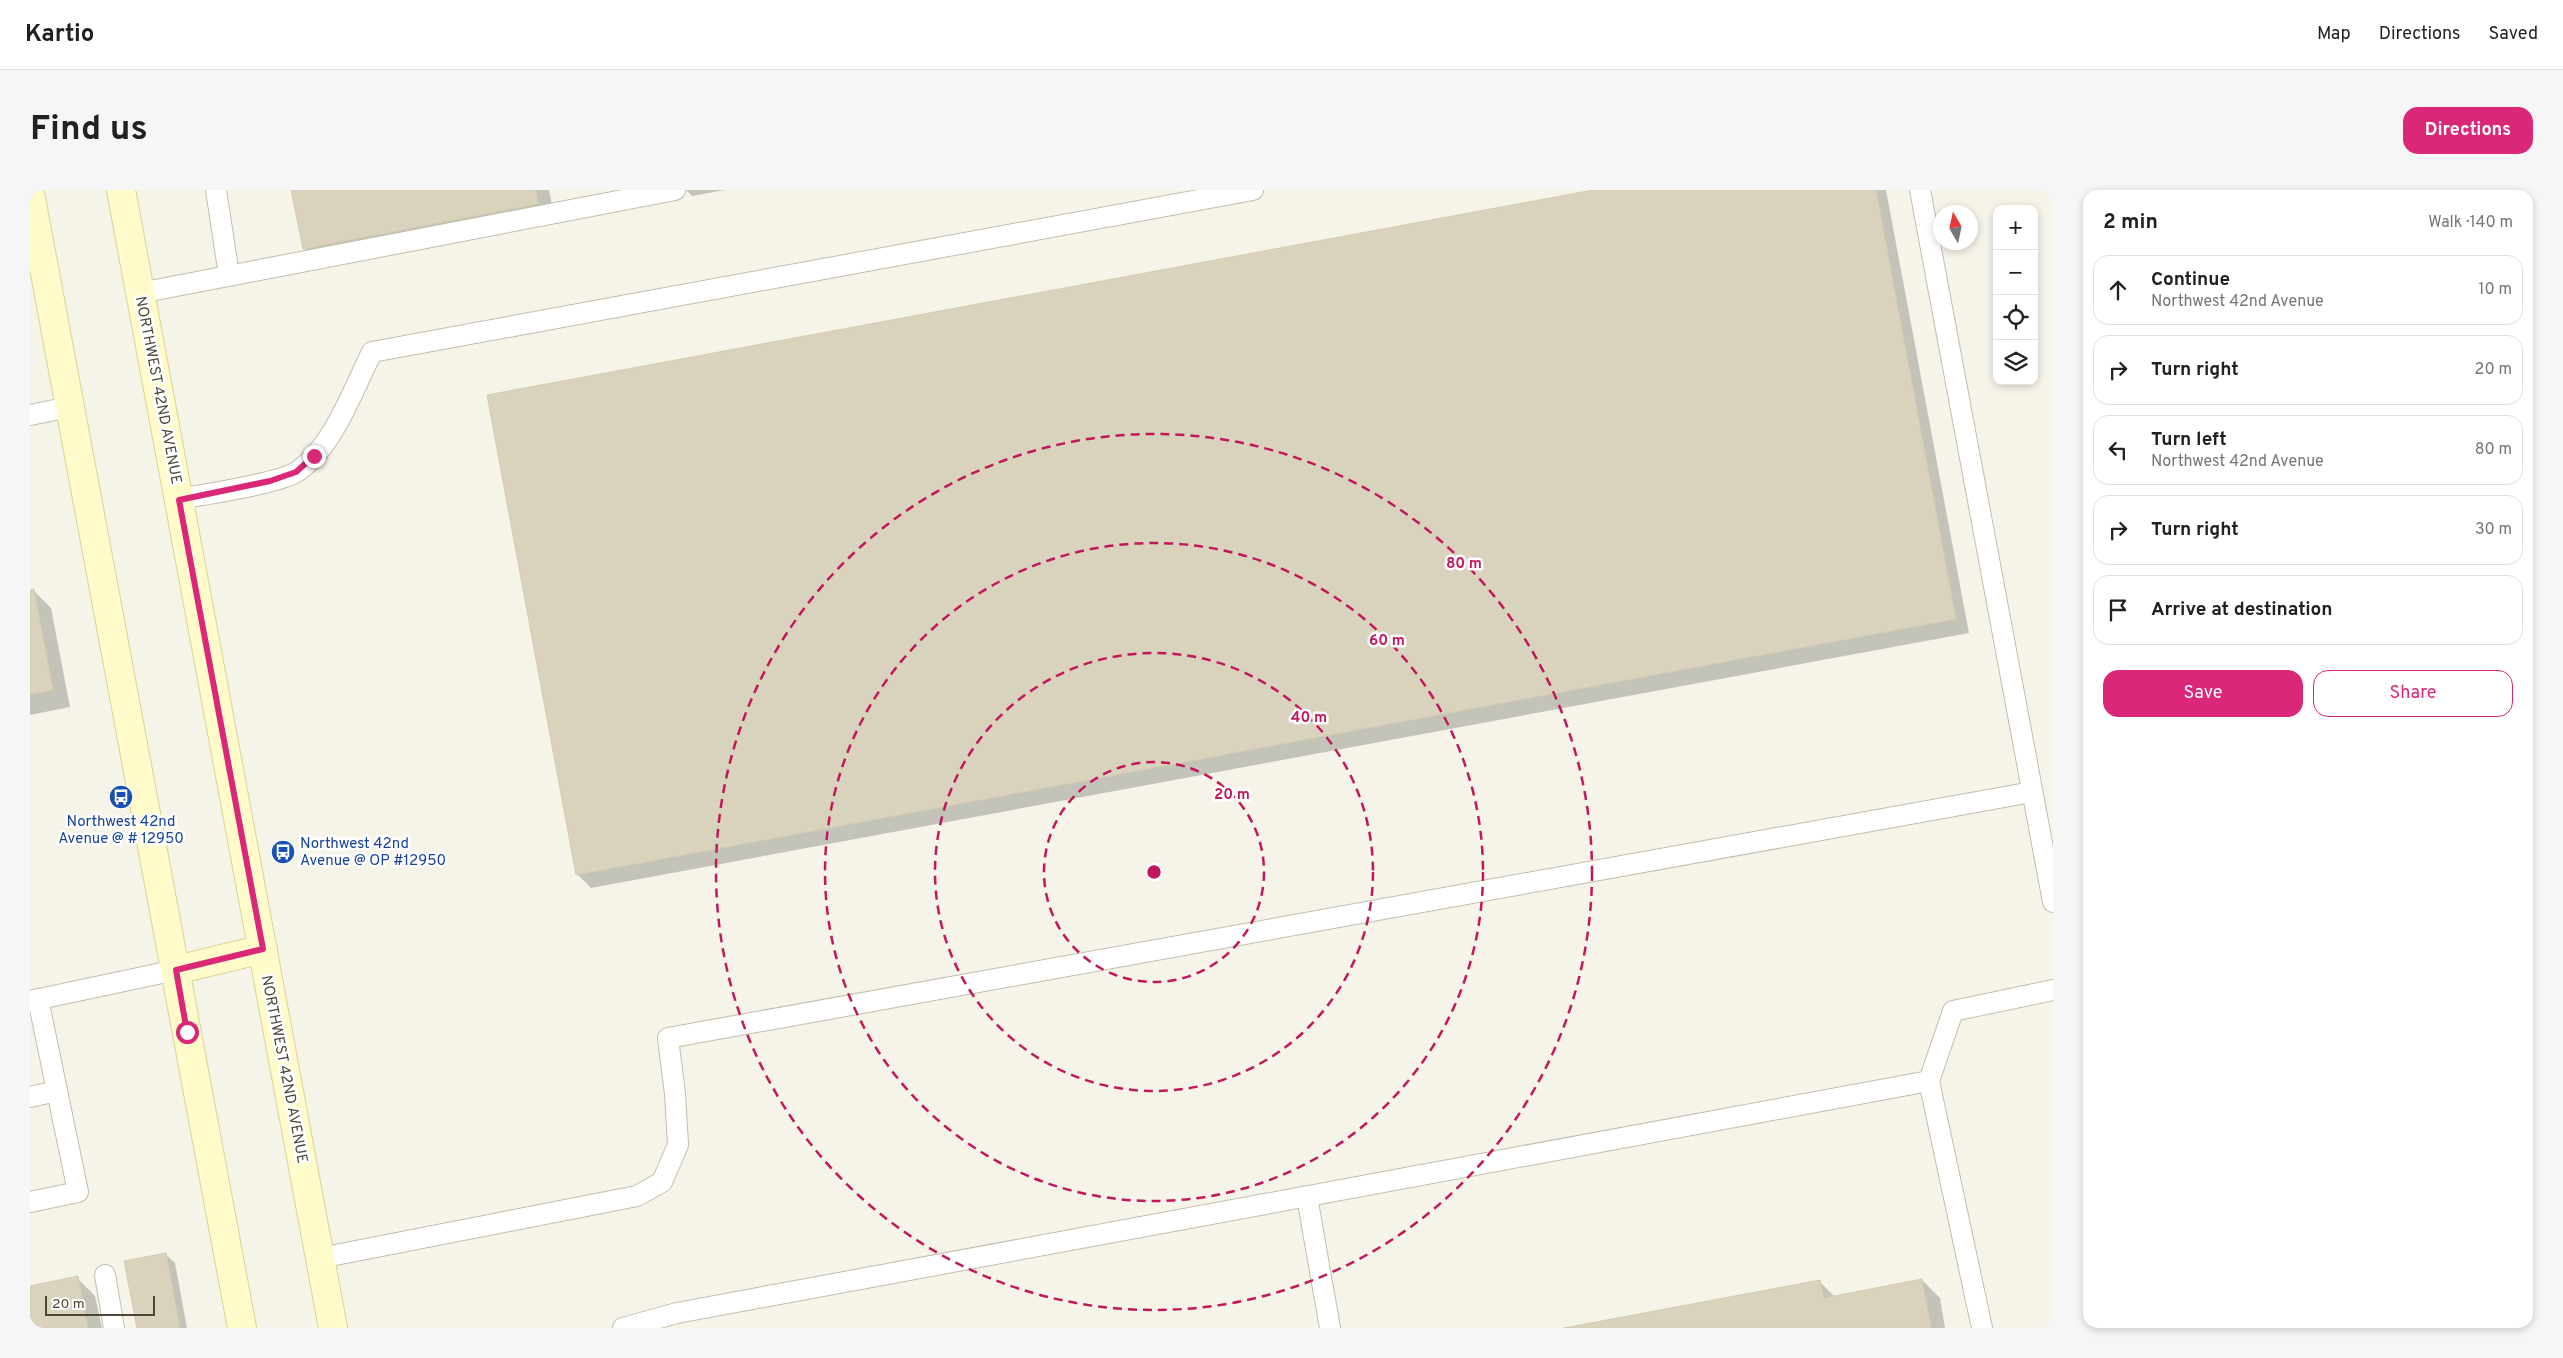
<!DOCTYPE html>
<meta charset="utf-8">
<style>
:root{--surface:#fff;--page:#f6f6f6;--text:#202124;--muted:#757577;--line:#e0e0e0;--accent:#db2777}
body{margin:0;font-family:Overpass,sans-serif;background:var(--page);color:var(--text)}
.controls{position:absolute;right:15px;top:15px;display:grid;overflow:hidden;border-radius:10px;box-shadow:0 2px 8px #0003}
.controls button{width:45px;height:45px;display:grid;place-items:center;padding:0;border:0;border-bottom:1px solid var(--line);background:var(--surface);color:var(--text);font:25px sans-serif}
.compass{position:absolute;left:1903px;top:15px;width:45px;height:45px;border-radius:50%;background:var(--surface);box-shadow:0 2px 8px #0003;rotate:351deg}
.scale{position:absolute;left:15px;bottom:12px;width:110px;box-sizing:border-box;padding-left:5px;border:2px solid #4b4636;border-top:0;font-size:14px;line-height:18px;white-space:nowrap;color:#4b4636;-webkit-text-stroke:4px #fff;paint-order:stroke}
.stop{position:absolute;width:15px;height:15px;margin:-11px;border:4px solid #db2777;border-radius:50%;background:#fff}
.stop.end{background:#db2777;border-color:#fff;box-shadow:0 1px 5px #0008}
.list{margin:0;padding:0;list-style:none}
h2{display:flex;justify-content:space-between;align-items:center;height:65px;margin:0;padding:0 20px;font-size:21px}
h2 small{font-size:16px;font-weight:400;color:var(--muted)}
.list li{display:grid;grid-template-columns:32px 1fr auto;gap:15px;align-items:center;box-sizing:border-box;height:70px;margin:0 10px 10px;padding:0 10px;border:1px solid var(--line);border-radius:15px}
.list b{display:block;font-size:19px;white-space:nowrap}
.list p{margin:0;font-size:16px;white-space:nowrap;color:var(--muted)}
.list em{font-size:16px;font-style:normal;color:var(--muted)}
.actions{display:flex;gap:10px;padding:15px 20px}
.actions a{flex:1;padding:11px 0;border:1px solid var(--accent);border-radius:15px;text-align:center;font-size:18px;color:var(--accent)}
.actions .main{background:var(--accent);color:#fff}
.icon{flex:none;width:28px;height:28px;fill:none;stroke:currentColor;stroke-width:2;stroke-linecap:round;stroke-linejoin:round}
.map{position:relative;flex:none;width:2023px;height:1138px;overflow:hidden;border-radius:15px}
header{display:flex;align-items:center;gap:30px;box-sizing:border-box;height:70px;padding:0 25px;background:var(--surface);border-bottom:1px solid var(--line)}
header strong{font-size:24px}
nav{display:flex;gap:28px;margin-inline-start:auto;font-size:18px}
.intro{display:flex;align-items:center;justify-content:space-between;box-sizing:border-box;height:120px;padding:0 30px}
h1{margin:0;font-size:35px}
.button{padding:12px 22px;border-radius:15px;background:var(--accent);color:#fff;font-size:18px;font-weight:700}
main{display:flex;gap:30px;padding:0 30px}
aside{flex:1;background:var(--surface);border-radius:15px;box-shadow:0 2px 8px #0003}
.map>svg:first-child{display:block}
</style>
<header>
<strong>Kartio</strong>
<nav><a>Map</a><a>Directions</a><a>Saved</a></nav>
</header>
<div class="intro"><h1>Find us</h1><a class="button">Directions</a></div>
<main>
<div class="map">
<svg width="2023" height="1138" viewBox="0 0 2023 1138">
<rect width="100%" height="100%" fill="#f6f4e9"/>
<g fill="#0003">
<path d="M262,0H519L525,31L292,76L274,58Z"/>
<path d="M656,0H695L662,6Z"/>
<path d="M1570,0H1856L1939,443L561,698L547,684Z"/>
<path d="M3,400L21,418L40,517L0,525V401Z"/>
<path d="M135,1064L145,1073L157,1138H108L96,1072Z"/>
<path d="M47,1088L65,1106L72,1138H0V1098Z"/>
<path d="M1892,1090L1910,1108L1915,1138H1541L1790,1092L1805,1107Z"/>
</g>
<g fill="#d9d2bd" stroke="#d4ccaf">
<path d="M261,0H506L508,14L273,59Z"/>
<path d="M1563,0H1846L1926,429L546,685L457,205Z"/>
<path d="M4,399L23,500L0,504V400Z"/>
<path d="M136,1063L150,1138H107L94,1071Z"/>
<path d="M48,1086L58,1138H0V1096Z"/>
<path d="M1892,1089L1901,1138H1534L1790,1090L1794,1108Z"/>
</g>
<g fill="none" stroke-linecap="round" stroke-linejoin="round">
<g stroke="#c3beaa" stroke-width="22">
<g id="lane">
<path d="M186,0L199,85"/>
<path d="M1890,0L2023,712"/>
<path d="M110,103L645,0"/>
<path d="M0,225L40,217"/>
<path d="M149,309C175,304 249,294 268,281C303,257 323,200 342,162L1223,0"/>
<path d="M0,811L146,780"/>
<path d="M0,907L27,901"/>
<path d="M1277,1007L1300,1138"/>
<path d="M0,1012L48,1002L8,809"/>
<path d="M290,1068L607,1006L632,992L648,955L645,904L638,848L2002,602"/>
<path d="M75,1085L84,1138"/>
<path d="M593,1138L647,1123L1899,891"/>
<path d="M1952,1138L1899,891L1923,821L2023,800"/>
</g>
</g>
<g stroke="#dbd394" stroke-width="30">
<g id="secondary">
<path d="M91,0L303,1138"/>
<path d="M0,3L212,1138"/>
<path d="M146,780L233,759"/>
</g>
</g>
<use href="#lane" stroke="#fff" stroke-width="20"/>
<use href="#secondary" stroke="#fffbca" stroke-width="28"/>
</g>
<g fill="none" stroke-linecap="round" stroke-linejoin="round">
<path stroke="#db2777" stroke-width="6" d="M157,842L146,780L233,759L149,310L240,291L266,282L284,266"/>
</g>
<g fill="none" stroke="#c2185b" stroke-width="2.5" stroke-dasharray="9 6">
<circle cx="1124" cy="682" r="110"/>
<circle cx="1124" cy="682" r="219"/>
<circle cx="1124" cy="682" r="329"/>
<circle cx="1124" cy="682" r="438"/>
</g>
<defs>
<g id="bus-disc" transform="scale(1.25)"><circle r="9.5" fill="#1a4fb4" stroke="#fff"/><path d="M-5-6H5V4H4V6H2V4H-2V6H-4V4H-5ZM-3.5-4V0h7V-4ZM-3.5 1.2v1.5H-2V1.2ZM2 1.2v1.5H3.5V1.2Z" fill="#fff"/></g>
</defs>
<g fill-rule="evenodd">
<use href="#bus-disc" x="91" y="607"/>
<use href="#bus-disc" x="253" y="662"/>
</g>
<g text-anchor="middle" stroke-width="5" stroke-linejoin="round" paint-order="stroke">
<g font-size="15" fill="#4b4636" stroke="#fff">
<text transform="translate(129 200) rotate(79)" y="5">NORTHWEST 42ND AVENUE</text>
<text transform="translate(255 879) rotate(79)" y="5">NORTHWEST 42ND AVENUE</text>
</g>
<g font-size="15" fill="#164399" stroke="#fff">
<text x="91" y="636">Northwest 42nd<tspan x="91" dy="17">Avenue @ # 12950</tspan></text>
<text x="270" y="658" text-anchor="start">Northwest 42nd<tspan x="270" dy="17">Avenue @ OP #12950</tspan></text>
</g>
</g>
<circle cx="1124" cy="682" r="8" fill="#c2185b" stroke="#fff" stroke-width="2.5"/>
<g font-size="15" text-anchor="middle" font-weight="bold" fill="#c2185b" stroke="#fff" stroke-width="5" stroke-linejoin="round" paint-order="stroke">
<text x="1434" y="378">80 m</text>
<text x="1357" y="455">60 m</text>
<text x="1279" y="532">40 m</text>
<text x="1202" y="609">20 m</text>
</g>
</svg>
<div class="controls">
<button>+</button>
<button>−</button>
<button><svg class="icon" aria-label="locate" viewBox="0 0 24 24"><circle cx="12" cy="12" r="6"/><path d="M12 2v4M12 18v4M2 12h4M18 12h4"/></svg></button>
<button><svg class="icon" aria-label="layers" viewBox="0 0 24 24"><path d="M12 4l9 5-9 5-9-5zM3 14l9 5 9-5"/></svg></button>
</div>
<svg class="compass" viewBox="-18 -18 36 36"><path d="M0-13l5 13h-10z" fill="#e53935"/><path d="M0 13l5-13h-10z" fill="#757577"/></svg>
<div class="scale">20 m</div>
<div class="stop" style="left:157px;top:842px"></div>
<div class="stop end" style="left:284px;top:266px"></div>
</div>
<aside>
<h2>2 min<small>Walk · 140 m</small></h2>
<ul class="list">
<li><svg class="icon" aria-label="ahead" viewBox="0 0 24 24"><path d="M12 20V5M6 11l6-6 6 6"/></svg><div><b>Continue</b><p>Northwest 42nd Avenue</p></div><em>10 m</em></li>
<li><svg class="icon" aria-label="right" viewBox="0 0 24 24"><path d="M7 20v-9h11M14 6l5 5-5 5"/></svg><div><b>Turn right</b></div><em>20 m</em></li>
<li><svg class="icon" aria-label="left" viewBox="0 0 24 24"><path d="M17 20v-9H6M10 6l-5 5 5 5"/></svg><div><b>Turn left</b><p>Northwest 42nd Avenue</p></div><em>80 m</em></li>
<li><svg class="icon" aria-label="right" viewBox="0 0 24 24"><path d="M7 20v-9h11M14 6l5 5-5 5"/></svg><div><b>Turn right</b></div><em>30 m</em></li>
<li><svg class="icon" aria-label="arrive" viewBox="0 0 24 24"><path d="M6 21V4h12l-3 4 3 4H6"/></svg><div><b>Arrive at destination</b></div></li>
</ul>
<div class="actions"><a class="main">Save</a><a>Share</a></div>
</aside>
</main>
